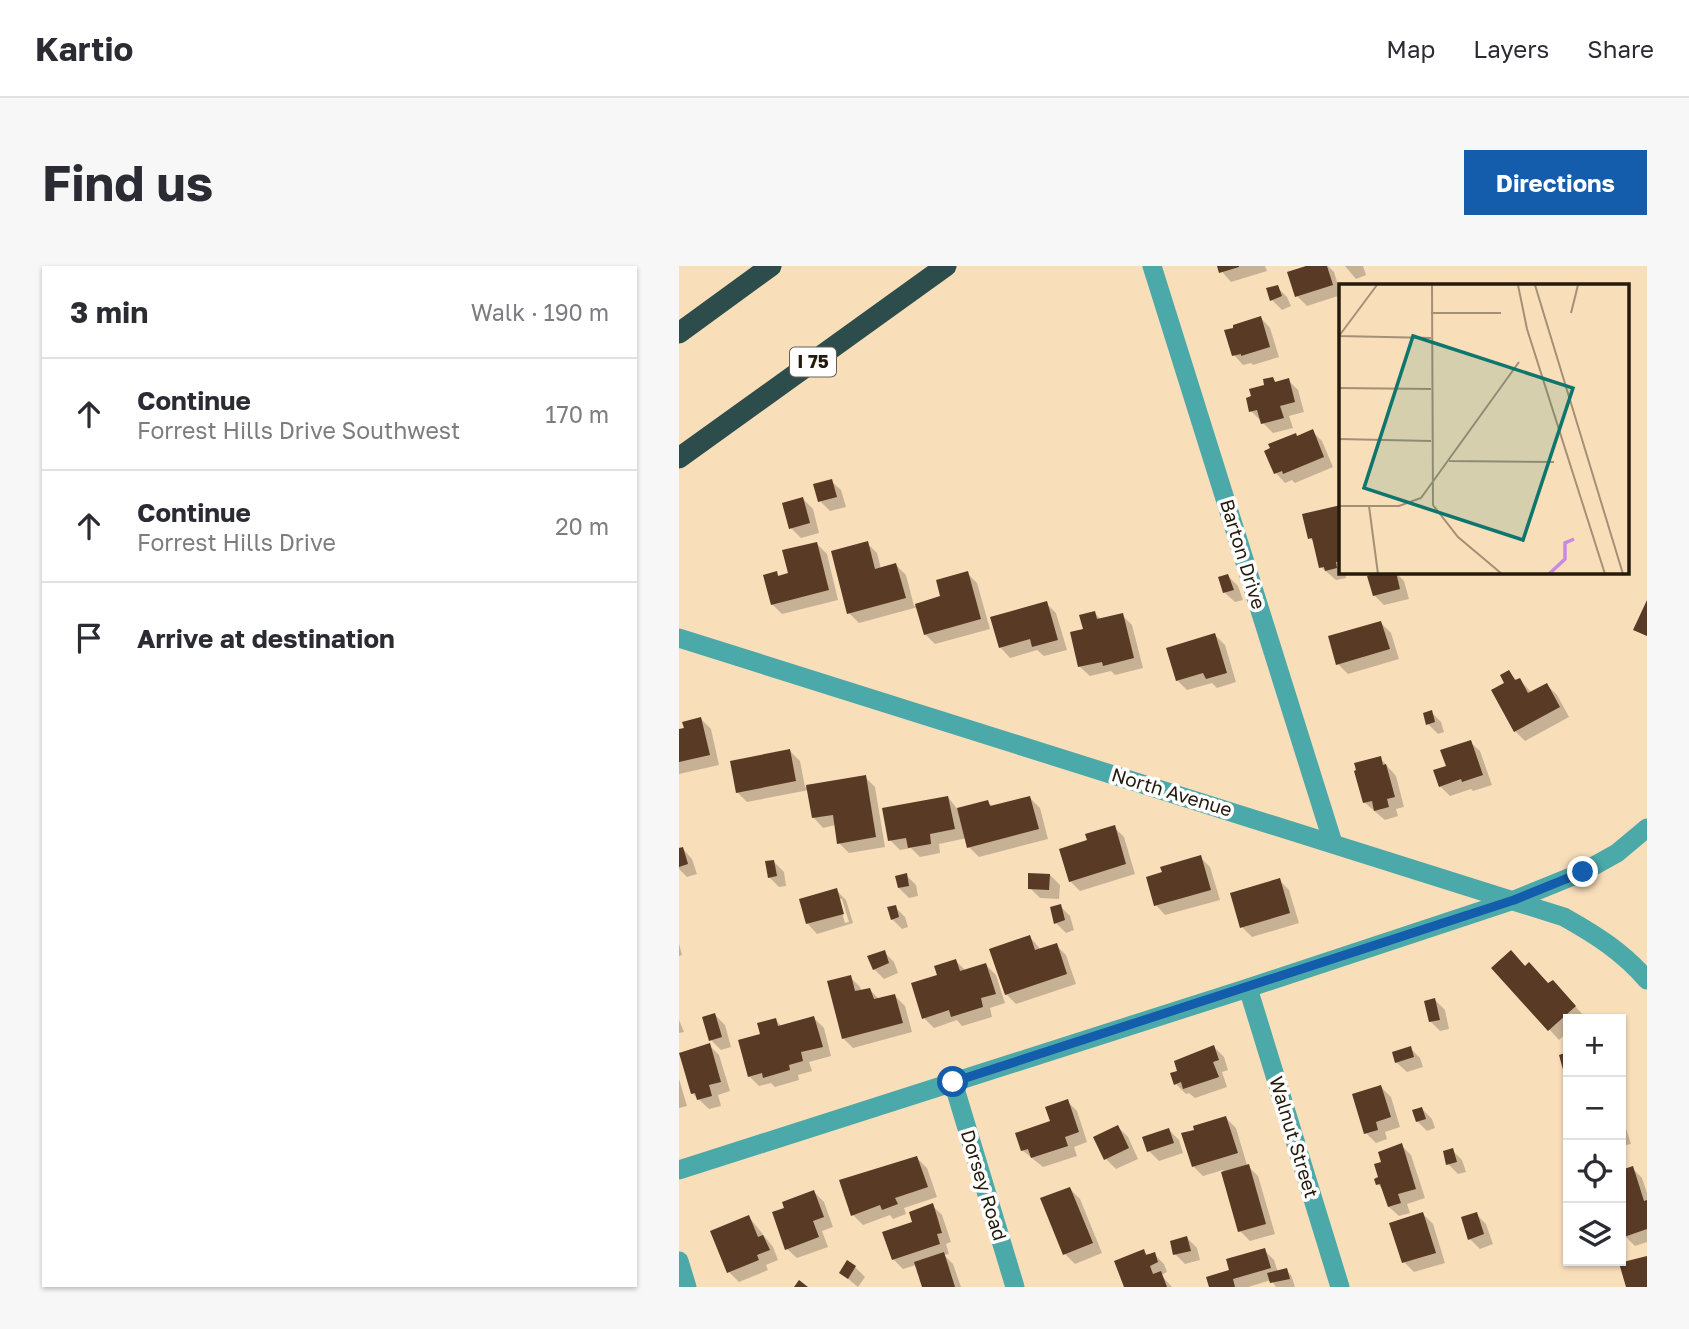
<!DOCTYPE html>
<meta charset="utf-8">
<style>
:root{--surface:#fff;--page:#f7f7f7;--text:#2b2b33;--muted:#7c7c81;--line:#e1e1e2;--accent:#145cac}
body{margin:0;font-family:"Golos Text",sans-serif;background:var(--page);color:var(--text)}
.controls{position:absolute;right:21px;bottom:21px;display:grid;overflow:hidden;border-radius:0px;box-shadow:0 2px 5px #0004}
.controls button{width:63px;height:63px;display:grid;place-items:center;padding:0;border:0;border-bottom:2px solid var(--line);background:var(--surface);color:var(--text);font:35px sans-serif}
.stop{position:absolute;width:21px;height:21px;margin:-16px;border:5px solid #145cac;border-radius:50%;background:#fff}
.stop.end{background:#145cac;border-color:#fff;box-shadow:0 2px 7px #0008}
.list{margin:0;padding:0;list-style:none}
h2{display:flex;justify-content:space-between;align-items:center;height:91px;margin:0;padding:0 28px;font-size:30px}
h2 small{font-size:23px;font-weight:400;color:var(--muted)}
.list li{display:grid;grid-template-columns:46px 1fr auto;gap:21px;align-items:center;box-sizing:border-box;height:112px;padding:0 28px;border-top:2px solid var(--line)}
.list b{display:block;font-size:26px;white-space:nowrap}
.list p{margin:0;font-size:23px;white-space:nowrap;color:var(--muted)}
.list em{font-size:23px;font-style:normal;color:var(--muted)}
.icon{flex:none;width:38px;height:38px;fill:none;stroke:currentColor;stroke-width:2;stroke-linecap:round;stroke-linejoin:round}
.map{position:relative;flex:none;width:968px;height:1021px;overflow:hidden;border-radius:0px}
header{display:flex;align-items:center;gap:42px;box-sizing:border-box;height:98px;padding:0 35px;background:var(--surface);border-bottom:2px solid var(--line)}
header strong{font-size:33px}
nav{display:flex;gap:38px;margin-inline-start:auto;font-size:24px}
.intro{display:flex;align-items:center;justify-content:space-between;box-sizing:border-box;height:168px;padding:0 42px}
h1{margin:0;font-size:49px}
.button{padding:18px 32px;border-radius:0px;background:var(--accent);color:#fff;font-size:24px;font-weight:700}
main{display:flex;gap:42px;padding:0 42px}
aside{flex:1;background:var(--surface);border-radius:0px;box-shadow:0 2px 5px #0004}
.map>svg:first-child{display:block}
</style>
<header>
<strong>Kartio</strong>
<nav><a>Map</a><a>Layers</a><a>Share</a></nav>
</header>
<div class="intro"><h1>Find us</h1><a class="button">Directions</a></div>
<main>
<aside>
<h2>3 min<small>Walk · 190 m</small></h2>
<ul class="list">
<li><svg class="icon" aria-label="ahead" viewBox="0 0 24 24"><path d="M12 20V5M6 11l6-6 6 6"/></svg><div><b>Continue</b><p>Forrest Hills Drive Southwest</p></div><em>170 m</em></li>
<li><svg class="icon" aria-label="ahead" viewBox="0 0 24 24"><path d="M12 20V5M6 11l6-6 6 6"/></svg><div><b>Continue</b><p>Forrest Hills Drive</p></div><em>20 m</em></li>
<li><svg class="icon" aria-label="arrive" viewBox="0 0 24 24"><path d="M6 21V4h12l-3 4 3 4H6"/></svg><div><b>Arrive at destination</b></div></li>
</ul>
</aside>
<div class="map">
<svg width="968" height="1021" viewBox="0 0 968 1021">
<rect width="100%" height="100%" fill="#f9deba"/>
<g fill="#0003" fill-rule="evenodd">
<path d="M538,0H586L588,5L552,16Z"/>
<path d="M633,0H649L655,6L662,29L628,40L618,30Z"/>
<path d="M666,0H684L687,9L677,13Z"/>
<path d="M598,21L608,31L612,40L603,44L593,34Z"/>
<path d="M582,52L591,62L600,91L574,99L572,97L564,99L555,89Z"/>
<path d="M593,113L598,117L609,114L619,124L625,146L610,150L614,162L594,167L572,145Z"/>
<path d="M633,165L643,175L654,201L616,217L613,214L606,217L597,207L619,171Z"/>
<path d="M152,215L162,224L167,241L151,245L141,235Z"/>
<path d="M124,233L134,243L140,267L122,272L112,262Z"/>
<path d="M662,241V306H666L667,312L657,314L642,301L636,277L631,272Z"/>
<path d="M188,277L198,287L202,303L217,299L227,309L235,340L264,331L288,307L298,317L311,363L256,378L246,368L239,341L180,357L170,347Z"/>
<path d="M138,278L148,288L159,334L103,348L93,338L97,307L101,311L111,309Z"/>
<path d="M716,306L725,315L730,333L705,339L695,329Z"/>
<path d="M549,310L559,320L564,334L556,336L546,327L541,312Z"/>
<path d="M367,337L377,347L388,384L365,390L358,384L331,392L322,382L313,352Z"/>
<path d="M415,346L422,354L443,349L453,359L464,402L436,409L432,405L411,410L401,401L406,365Z"/>
<path d="M702,357L712,367L720,393L669,408L659,398Z"/>
<path d="M536,369L546,379L557,416L538,422L533,417L508,424L498,414Z"/>
<path d="M830,406L838,415L841,414L853,427L868,419L878,429L890,451L846,475L836,465L828,418Z"/>
<path d="M752,446L762,456L765,466L759,468L749,458Z"/>
<path d="M22,453L32,463L40,499L0,508V465Z"/>
<path d="M791,476L801,485L813,519L794,525L792,523L771,530L761,520L769,501Z"/>
<path d="M111,485L121,495L126,521L186,511L196,521L206,581L170,587L160,577L157,559L144,562L135,552L130,524L68,536L58,526Z"/>
<path d="M701,492L717,510L725,541L717,543L719,550L706,554L685,536Z"/>
<path d="M269,531L279,544L309,536L314,541L351,532L361,542L369,573L300,591L290,581L288,572L260,578L261,587L241,591L232,582L221,584L211,574Z"/>
<path d="M435,561L445,571L456,608L401,625L391,615L410,575Z"/>
<path d="M4,583L13,593L18,608L8,611L0,603V584Z"/>
<path d="M521,591L531,601L541,634L486,649L477,639Z"/>
<path d="M95,596L105,606L107,620L100,621L90,611Z"/>
<path d="M227,609L237,619L239,630L230,632L220,622Z"/>
<path d="M371,609L381,619L380,633L361,632L351,622Z"/>
<path d="M600,614L610,624L620,657L573,671L563,661Z"/>
<path d="M157,624L167,634L174,657L138,668L129,658ZM159,633H163L170,656L166,657Z"/>
<path d="M381,640L391,650L395,664L387,667L377,657Z"/>
<path d="M216,641L226,651L229,661L223,663L213,653Z"/>
<path d="M351,671L362,684L377,679L387,689L397,718L337,738L327,728Z"/>
<path d="M0,678L3,689L0,690Z"/>
<path d="M205,686L215,696L219,707L205,713L195,703Z"/>
<path d="M277,695L287,705L307,699L317,709L326,737L311,742L313,751L283,760L278,754L255,762L245,752L260,710Z"/>
<path d="M815,702H846L870,719L883,726L906,751L903,753H889V766L880,774Z"/>
<path d="M171,711L181,721L183,726L191,724L201,734L216,730L226,740L233,766L174,782L164,772Z"/>
<path d="M756,734L766,744L770,763L761,765L751,755Z"/>
<path d="M36,749L46,759L52,781L42,784L32,774Z"/>
<path d="M135,752L145,762L152,790L130,796L133,805L119,809L120,814L96,821L92,817L80,820L70,810L83,769L97,754L103,761Z"/>
<path d="M0,754L5,766L0,767Z"/>
<path d="M30,779L40,789L51,825L39,829L42,840L30,843L13,827Z"/>
<path d="M535,781L545,791L549,804L543,806L548,821L516,832L510,827L507,828L497,818Z"/>
<path d="M731,782L741,792L744,801L728,806L718,797L715,787Z"/>
<path d="M0,813L8,840L0,842Z"/>
<path d="M702,821L712,831L721,861L706,866L708,873L697,877L687,867Z"/>
<path d="M388,835L398,845L408,876L395,881L398,890L364,901L343,884L373,856Z"/>
<path d="M743,843L753,853L756,862L748,865L738,855Z"/>
<path d="M942,847L952,878L942,880Z"/>
<path d="M547,852L557,862L568,899L579,910L596,968L571,975L561,965L544,904L524,910L514,900L517,865Z"/>
<path d="M439,861L449,871L459,893L437,903L427,893L417,872Z"/>
<path d="M490,864L500,874L504,887L480,895L470,885Z"/>
<path d="M722,879L732,889L746,932L728,938L731,947L720,950L710,941L705,925L699,918L704,897Z"/>
<path d="M773,884L783,894L787,906L779,908L769,898Z"/>
<path d="M238,892L248,902L258,931L225,942L227,948L214,953L211,949L184,959L174,949Z"/>
<path d="M953,902L963,912L968,927V976L956,980L946,970L942,956V906Z"/>
<path d="M391,923L401,933L423,987L396,998L386,988Z"/>
<path d="M135,926L145,936L154,961L143,965L149,981L118,992L108,983L107,943Z"/>
<path d="M253,939L263,949L272,976L267,978L270,988L265,989L274,998L282,1021H245L237,999L224,1003L214,993L235,957Z"/>
<path d="M744,948L754,958L766,997L735,1006L725,996Z"/>
<path d="M797,948L807,958L814,978L801,983L791,973Z"/>
<path d="M70,951L94,981L99,994L87,999L89,1004L60,1016L50,1006Z"/>
<path d="M508,972L518,982L521,994L506,998L496,988Z"/>
<path d="M585,984L595,994L599,1006L607,1004L612,1009L616,1021H597L592,1014L569,1021H531Z"/>
<path d="M464,985L470,990L475,988L485,998L488,1006L482,1009L493,1021H447Z"/>
<path d="M176,1001L186,1011L179,1021L162,1007Z"/>
</g>
<g fill="#593a25">
<path d="M538,0H560V1L540,7Z"/>
<path d="M627,0H648L654,19L616,31L608,6Z"/>
<path d="M599,19L603,30L591,35L587,22Z"/>
<path d="M582,50L591,81L562,90V88L553,90L545,64L554,62V59Z"/>
<path d="M594,111L596,116L610,112L616,136L601,140L605,152L582,158L578,144L570,146L567,132L572,130L570,123L585,119L584,113Z"/>
<path d="M634,163L645,191L604,208L603,205L595,208L585,185L591,182L589,178L617,167L618,170Z"/>
<path d="M153,213L158,231L139,236L134,218Z"/>
<path d="M124,231L131,257L110,263L103,237Z"/>
<path d="M662,239V295L657,296L658,302L646,305L645,301L640,302L633,272L629,273L623,248Z"/>
<path d="M189,275L196,303L217,297L227,332L168,348L152,285Z"/>
<path d="M138,276L150,324L92,339L84,309L98,305L99,310L109,307L103,284Z"/>
<path d="M289,305L302,353L245,369L236,338L261,330L257,314Z"/>
<path d="M704,306H717L721,323L694,330L688,310Z"/>
<path d="M549,308L555,324L544,327L539,311Z"/>
<path d="M968,334V370L954,364Z"/>
<path d="M368,335L379,374L353,381L351,373L320,382L311,351Z"/>
<path d="M416,345L418,353L444,347L455,392L424,400L423,396L399,401L391,366L404,363L400,349Z"/>
<path d="M702,355L711,383L657,399L649,370Z"/>
<path d="M536,367L548,407L527,413L524,407L497,415L487,382Z"/>
<path d="M830,404L836,414L841,412L849,427L868,417L881,441L835,466L812,424L825,417L821,409Z"/>
<path d="M753,444L756,456L747,459L744,447Z"/>
<path d="M22,451L31,489L0,496V463L5,462L3,456Z"/>
<path d="M792,474L804,509L783,516L782,513L760,521L754,504L767,500L761,484Z"/>
<path d="M111,483L117,515L57,527L51,495Z"/>
<path d="M702,490L704,499L707,498L716,531L708,533L710,541L695,545L693,535L684,537L675,505L677,504L675,497Z"/>
<path d="M187,509L197,571L158,578L154,549L133,552L127,519Z"/>
<path d="M269,530L276,563L251,568L252,578L229,582L227,572L209,575L203,542Z"/>
<path d="M351,530L360,563L288,582L278,542L309,534L311,540Z"/>
<path d="M436,559L447,598L390,616L380,583L408,574L406,568Z"/>
<path d="M4,581L9,598L0,601V582Z"/>
<path d="M522,589L532,624L475,640L467,611L483,606L481,601Z"/>
<path d="M95,594L98,610L89,612L86,595Z"/>
<path d="M228,607L230,620L219,622L216,610Z"/>
<path d="M349,607L371,608L370,624L349,623Z"/>
<path d="M601,612L611,647L561,662L551,627Z"/>
<path d="M158,622L165,648L127,658L120,633Z"/>
<path d="M382,638L386,654L375,658L371,641Z"/>
<path d="M217,639L220,651L212,654L208,641Z"/>
<path d="M351,669L356,684L378,677L388,708L326,729L310,683Z"/>
<path d="M206,684L210,697L194,704L188,690Z"/>
<path d="M832,684L846,700L850,696L869,717L874,714L897,740L869,765L812,702Z"/>
<path d="M277,693L281,705L307,697L317,728L302,732L304,741L272,751L270,744L243,753L232,717L258,709L255,700Z"/>
<path d="M172,709L176,725L191,722L195,733L216,728L224,757L163,773L148,715Z"/>
<path d="M756,732L761,754L750,756L745,735Z"/>
<path d="M36,747L43,771L30,775L23,751Z"/>
<path d="M135,750L144,781L122,786L124,795L110,799L111,804L84,812L83,807L69,811L59,774L81,768L78,757L97,752L99,760Z"/>
<path d="M31,777L42,816L30,819L33,830L18,834L16,827L12,828L0,787Z"/>
<path d="M535,779L540,794L534,796L540,811L504,823L502,816L495,819L491,807L498,805L495,795Z"/>
<path d="M732,780L735,791L716,797L713,786Z"/>
<path d="M889,786V818H888L880,789Z"/>
<path d="M702,819L712,851L697,856L699,864L685,868L673,828Z"/>
<path d="M389,833L400,866L386,871L389,880L352,892L349,883L342,885L336,867L371,855L366,841Z"/>
<path d="M743,841L747,853L737,856L733,844Z"/>
<path d="M547,850L559,887L513,901L502,867L515,864L514,860Z"/>
<path d="M439,859L450,882L425,894L414,871Z"/>
<path d="M490,862L495,877L468,886L463,871Z"/>
<path d="M723,877L737,923L719,928L722,937L709,941L701,918L697,919L695,913L699,911L695,898L702,896L699,886Z"/>
<path d="M774,882L778,896L767,899L764,885Z"/>
<path d="M238,890L249,921L216,932L219,938L203,944L201,939L172,950L160,914Z"/>
<path d="M570,898L587,958L559,966L542,906Z"/>
<path d="M954,900L965,935L968,934V963L945,971L942,962V904Z"/>
<path d="M391,921L414,977L384,989L361,932Z"/>
<path d="M135,924L145,951L134,955L140,971L106,984L93,946L105,942L103,936Z"/>
<path d="M254,937L263,967L258,968L261,978L213,994L203,966L233,956L230,946Z"/>
<path d="M744,946L757,987L723,997L710,957Z"/>
<path d="M798,946L805,968L789,974L782,951Z"/>
<path d="M70,949L79,971L84,969L91,984L78,989L80,994L48,1007L31,965Z"/>
<path d="M508,970L512,985L494,989L491,975Z"/>
<path d="M586,982L592,1002L554,1013L556,1021H530L527,1011L550,1004L547,993Z"/>
<path d="M465,983L467,989L476,986L479,996L471,1000L474,1008L482,1005L488,1021H445L435,995Z"/>
<path d="M265,986L276,1021H243L235,996Z"/>
<path d="M968,990V1021H947L940,997Z"/>
<path d="M168,994L177,1000L169,1013L160,1007Z"/>
<path d="M608,1002L611,1013L591,1017L588,1007Z"/>
<path d="M120,1014L129,1021H115Z"/>
</g>
<g fill="none" stroke-linecap="round" stroke-linejoin="round">
<g stroke="#4ca9a9" stroke-width="19">
<path d="M473,0L654,577"/>
<path d="M0,372L885,651C917,669 944,686 968,714"/>
<path d="M569,722L661,1021"/>
<path d="M274,816L336,1021"/>
<path d="M0,904L569,722L835,634L904,606L938,587L968,562"/>
<path d="M0,995L8,1021"/>
</g>
<g stroke="#2c4d4c" stroke-width="21">
<path d="M0,67L92,0"/>
<path d="M0,192L267,0"/>
</g>
</g>
<g fill="none" stroke-linecap="round" stroke-linejoin="round">
<path stroke="#145cac" stroke-width="9" d="M274,816L835,634L904,606"/>
</g>
<g text-anchor="middle" stroke-width="7" stroke-linejoin="round" paint-order="stroke">
<rect fill="#fff" stroke="#665f56" stroke-width="2" x="111" y="81.5" width="46" height="29" rx="5"/>
<g font-size="18" font-weight="bold" fill="#241b0d">
<text x="134" y="102">I 75</text>
</g>
<g font-size="19" fill="#241b0d" stroke="#fff">
<text transform="translate(564 288) rotate(73)" y="7">Barton Drive</text>
<text transform="translate(493 526) rotate(17)" y="7">North Avenue</text>
<text transform="translate(615 871) rotate(73)" y="7">Walnut Street</text>
<text transform="translate(305 919) rotate(73)" y="7">Dorsey Road</text>
</g>
</g>
<g transform="translate(660 18)">
<rect width="290" height="290" fill="#f9deba"/>
<path fill="none" stroke="#c68be1" stroke-width="3.5" d="M210,290L226,275V259L235,255"/>
<path fill="none" stroke="#a49075" stroke-width="2" d="M93,1L94,221L119,253L163,290M179,1L188,45L266,290M196,1L284,290M92,29H162M232,29L239,1M0,52L92,54M0,52L38,1M0,104L92,105M0,155L92,157M110,177L215,178M0,222H60L82,214L180,78M30,222L39,290"/>
<path fill="#0f766e" fill-opacity="0.15" stroke="#0f766e" stroke-width="3.5" d="M74,52L234,104L184,256L25,204Z"/>
<rect width="290" height="290" fill="none" stroke="#241b0d" stroke-width="3.5"/>
</g>
</svg>
<div class="controls">
<button>+</button>
<button>−</button>
<button><svg class="icon" aria-label="locate" viewBox="0 0 24 24"><circle cx="12" cy="12" r="6"/><path d="M12 2v4M12 18v4M2 12h4M18 12h4"/></svg></button>
<button><svg class="icon" aria-label="layers" viewBox="0 0 24 24"><path d="M12 4l9 5-9 5-9-5zM3 14l9 5 9-5"/></svg></button>
</div>
<div class="stop" style="left:274px;top:816px"></div>
<div class="stop end" style="left:904px;top:606px"></div>
</div>
</main>
